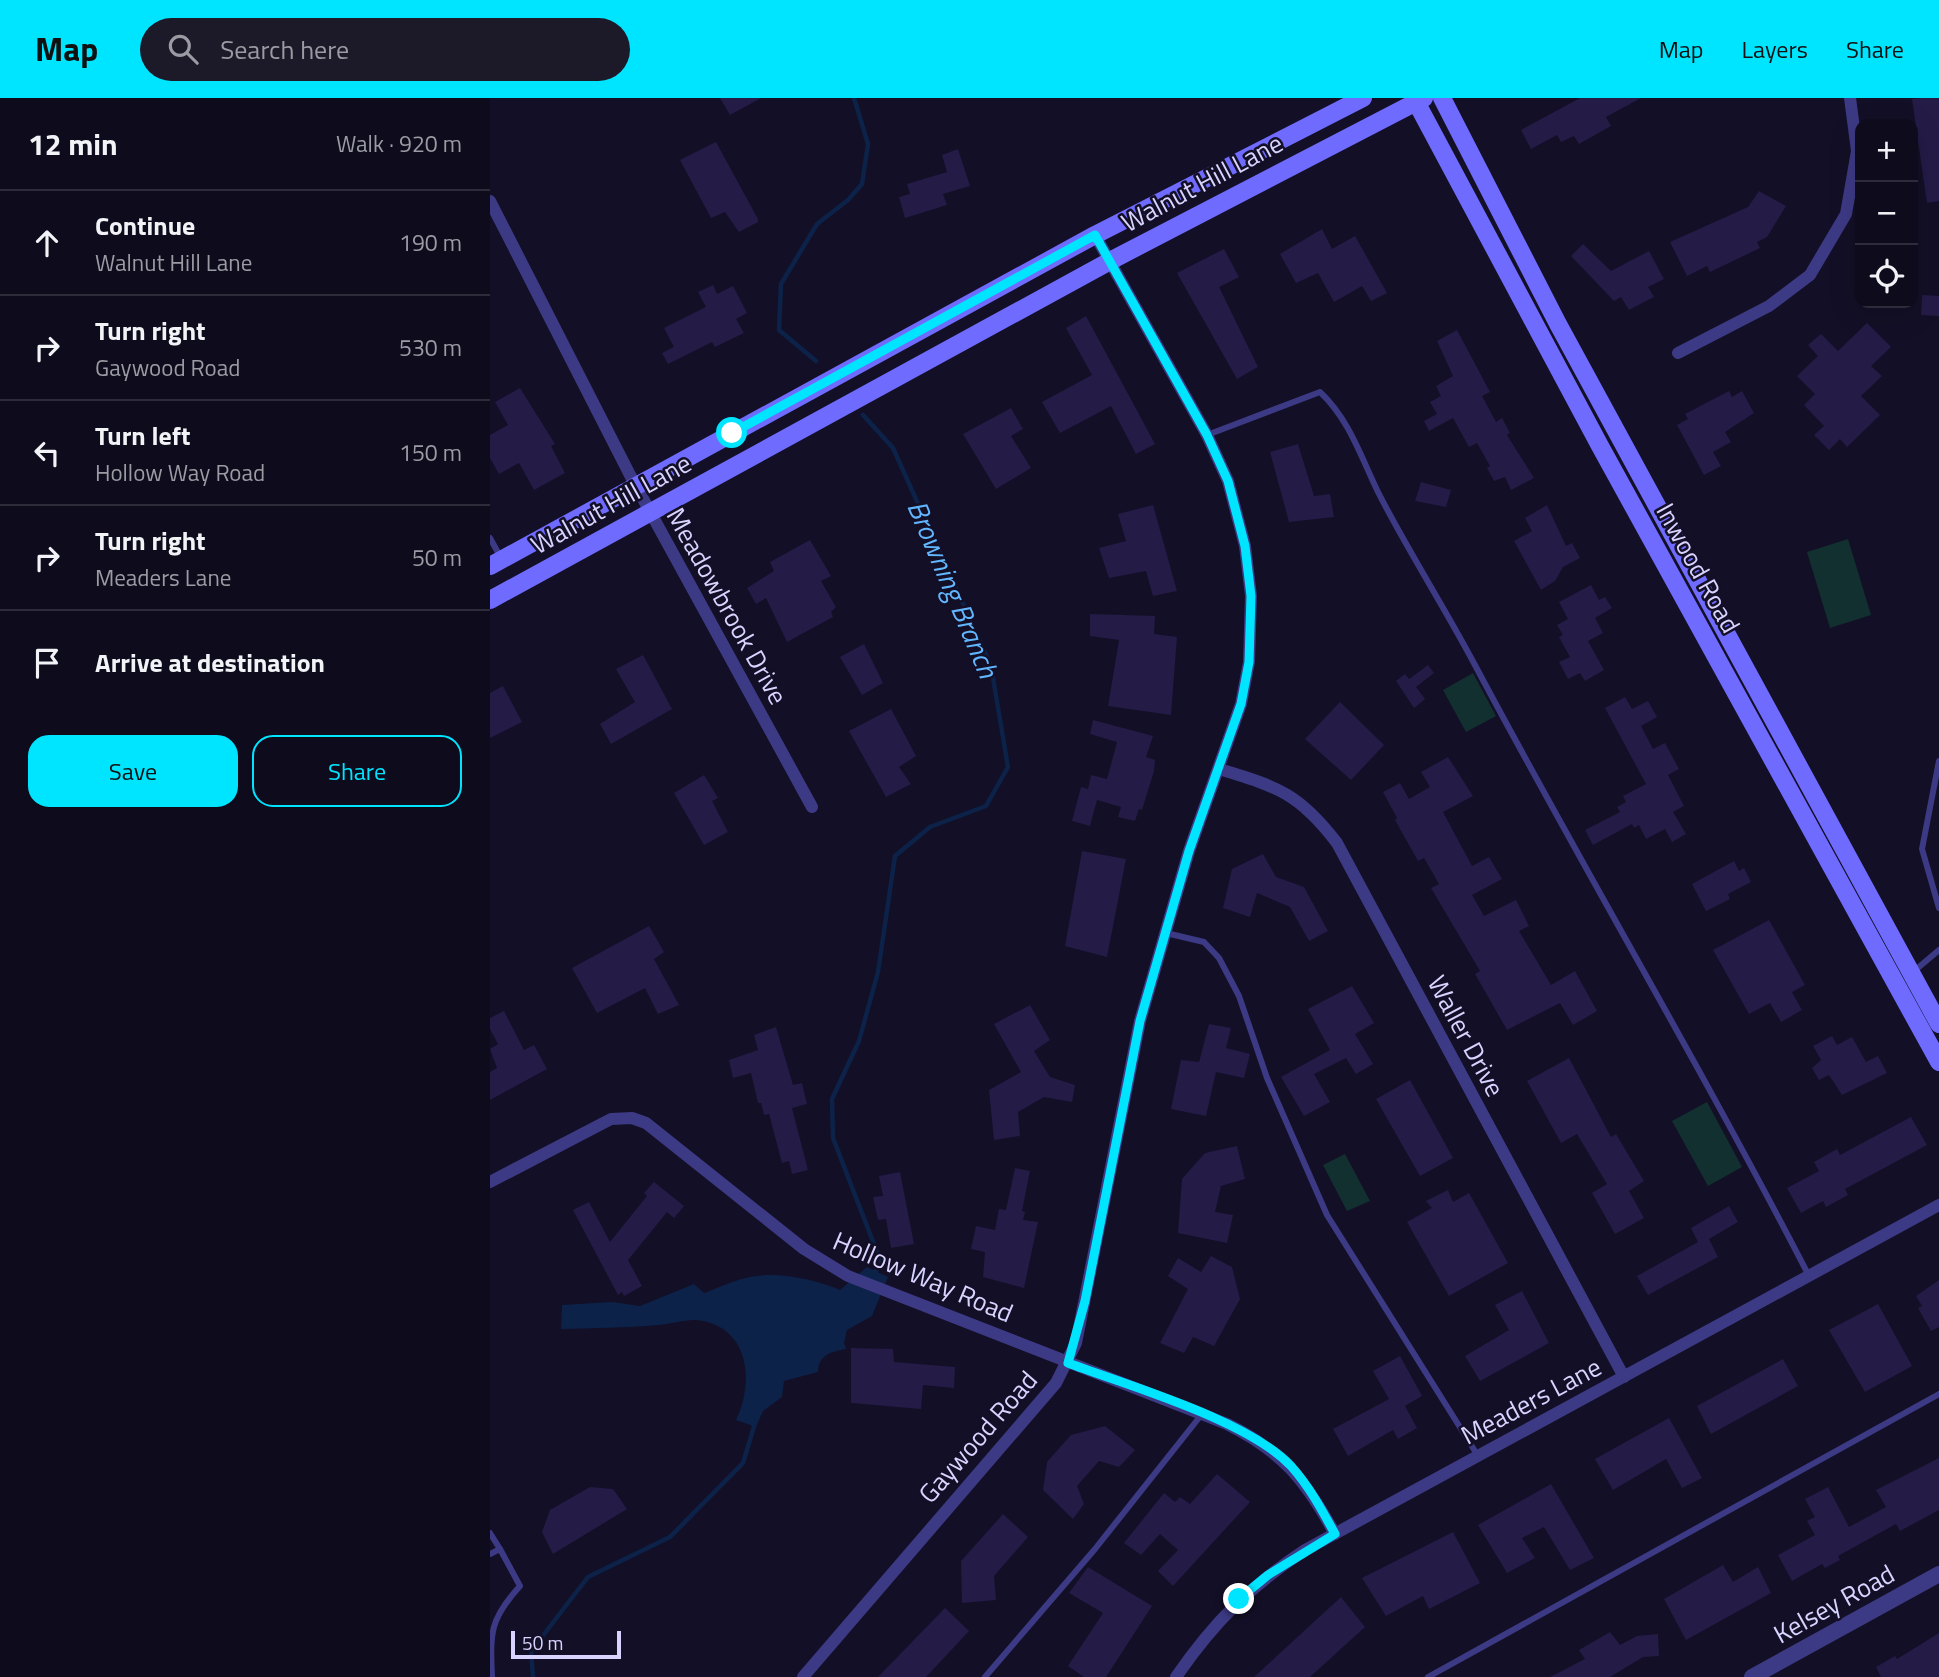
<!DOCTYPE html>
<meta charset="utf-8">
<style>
:root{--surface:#0e0b1c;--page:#1c1929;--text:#f1f3f6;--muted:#9b9ba3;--line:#2e2b3b;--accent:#00e5ff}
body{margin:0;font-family:"Titillium Web",sans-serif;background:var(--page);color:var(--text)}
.controls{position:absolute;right:21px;top:21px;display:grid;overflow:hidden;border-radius:14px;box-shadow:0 7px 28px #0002}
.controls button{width:63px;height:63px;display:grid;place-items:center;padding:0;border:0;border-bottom:2px solid var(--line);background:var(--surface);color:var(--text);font:35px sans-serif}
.scale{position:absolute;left:21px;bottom:18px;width:110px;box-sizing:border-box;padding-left:7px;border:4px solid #d9d4ff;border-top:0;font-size:19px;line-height:24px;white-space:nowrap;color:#d9d4ff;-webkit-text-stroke:5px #130f26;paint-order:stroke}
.stop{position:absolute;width:21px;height:21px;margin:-16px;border:5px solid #00e5ff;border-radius:50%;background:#fff}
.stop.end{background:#00e5ff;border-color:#fff;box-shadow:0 2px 7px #0008}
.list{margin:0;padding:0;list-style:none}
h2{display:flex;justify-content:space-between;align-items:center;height:91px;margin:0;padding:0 28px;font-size:30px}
h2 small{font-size:23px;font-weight:400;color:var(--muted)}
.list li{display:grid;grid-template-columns:46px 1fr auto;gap:21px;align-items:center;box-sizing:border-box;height:105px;padding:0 28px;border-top:2px solid var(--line)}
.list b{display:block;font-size:26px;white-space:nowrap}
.list p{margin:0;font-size:23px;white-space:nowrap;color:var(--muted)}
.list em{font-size:23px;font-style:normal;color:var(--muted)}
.actions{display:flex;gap:14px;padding:21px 28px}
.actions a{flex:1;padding:16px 0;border:2px solid var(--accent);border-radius:21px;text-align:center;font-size:24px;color:var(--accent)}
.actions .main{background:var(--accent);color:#111}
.icon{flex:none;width:38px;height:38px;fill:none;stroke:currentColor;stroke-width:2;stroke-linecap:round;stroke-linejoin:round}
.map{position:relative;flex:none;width:1449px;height:1579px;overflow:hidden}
header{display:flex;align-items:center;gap:42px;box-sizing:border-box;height:98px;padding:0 35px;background:var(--accent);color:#111}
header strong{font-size:33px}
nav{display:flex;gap:38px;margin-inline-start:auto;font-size:24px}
.search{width:490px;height:63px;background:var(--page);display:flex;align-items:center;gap:18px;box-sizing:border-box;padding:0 24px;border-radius:38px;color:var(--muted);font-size:26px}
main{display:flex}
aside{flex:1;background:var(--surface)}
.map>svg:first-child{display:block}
</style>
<header>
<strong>Map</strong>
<div class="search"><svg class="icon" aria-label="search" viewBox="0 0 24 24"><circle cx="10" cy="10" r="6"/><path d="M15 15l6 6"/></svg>Search here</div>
<nav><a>Map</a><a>Layers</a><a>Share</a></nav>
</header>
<main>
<aside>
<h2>12 min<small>Walk · 920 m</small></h2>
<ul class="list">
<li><svg class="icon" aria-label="ahead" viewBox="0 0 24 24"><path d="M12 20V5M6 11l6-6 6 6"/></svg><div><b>Continue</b><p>Walnut Hill Lane</p></div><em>190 m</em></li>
<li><svg class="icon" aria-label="right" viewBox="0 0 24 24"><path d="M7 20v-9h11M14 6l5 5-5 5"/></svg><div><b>Turn right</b><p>Gaywood Road</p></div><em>530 m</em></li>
<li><svg class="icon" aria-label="left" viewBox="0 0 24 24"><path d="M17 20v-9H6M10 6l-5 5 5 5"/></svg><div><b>Turn left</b><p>Hollow Way Road</p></div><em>150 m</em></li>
<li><svg class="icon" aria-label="right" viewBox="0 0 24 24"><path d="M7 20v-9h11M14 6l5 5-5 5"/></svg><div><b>Turn right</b><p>Meaders Lane</p></div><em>50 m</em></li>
<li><svg class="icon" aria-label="arrive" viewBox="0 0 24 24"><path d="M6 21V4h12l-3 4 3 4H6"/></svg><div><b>Arrive at destination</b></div></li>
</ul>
<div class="actions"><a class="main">Save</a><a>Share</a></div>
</aside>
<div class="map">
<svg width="1449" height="1579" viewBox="0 0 1449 1579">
<rect width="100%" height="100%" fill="#130f26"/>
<g fill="#12302f">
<path d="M1358,441L1381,517L1340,530L1317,454Z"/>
<path d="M983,575L1006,618L976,634L953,592Z"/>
<path d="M1217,1004L1252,1069L1218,1088L1182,1023Z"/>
<path d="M855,1056L880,1103L857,1113L833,1067Z"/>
</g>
<path fill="#0c2248" d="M377,1169L398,1179L382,1218L357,1232L354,1245L356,1251C340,1254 329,1257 328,1274L294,1283L292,1299L273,1313L266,1329L246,1322C265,1283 259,1226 205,1222C193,1222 180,1226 168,1227C136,1230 103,1230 71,1231L72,1207L122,1204L150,1208L204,1186L214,1195C228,1190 242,1183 256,1180C284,1172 325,1181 350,1192Z"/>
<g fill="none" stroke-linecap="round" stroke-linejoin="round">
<g stroke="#0c2248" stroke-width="4.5">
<path d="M326,263L289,232L291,186L327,126L358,102L372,86L378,46L364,0"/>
<path d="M373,317L403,350L501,568L518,669L496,708L440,729L405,758L388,874L369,943L342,1001L343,1040L392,1167L381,1177"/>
<path d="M43,1579L41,1553L98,1479L180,1439L253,1365L265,1325"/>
</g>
</g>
<g fill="#241b47">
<path d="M230,0H271L240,17Z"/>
<path d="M1090,0H1151L1116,19L1121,28L1089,46L1084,38L1071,44L1067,37L1041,51L1031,32Z"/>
<path d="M1430,0H1449V103L1437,105L1422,1Z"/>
<path d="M226,44L268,121V124L249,134L235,114L221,120L190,62Z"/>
<path d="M468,51L480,88L453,96L457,107L415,120L409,99L420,96L417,86L457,74L452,57Z"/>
<path d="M1269,93L1296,108L1277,139L1267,144L1270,150L1220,174L1217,168L1197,178L1180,144L1258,109Z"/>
<path d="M832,131L842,151L865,138L897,195L881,203L872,188L844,204L828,175L806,185L790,156Z"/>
<path d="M1093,146L1121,173L1159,153L1174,181L1158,189L1164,199L1139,212L1131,199L1124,203L1081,158Z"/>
<path d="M734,151L749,179L729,189L768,269L747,281L687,175Z"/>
<path d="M223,187L227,196L243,188L257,215L246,221L254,235L225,249L222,244L178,266L172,255L184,249L174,230L216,209L208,194Z"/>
<path d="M1432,197L1449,198V218L1431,217Z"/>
<path d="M596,218L665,346L646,356L621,308L570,335L552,304L602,277L576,230Z"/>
<path d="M1377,225L1401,249L1381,268L1392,278L1371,298L1390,317L1357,349L1350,341L1339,352L1324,337L1334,328L1314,307L1325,296L1307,278L1328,258L1318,247L1331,236L1348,253Z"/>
<path d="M967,232L1000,294L992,298L1006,324L1012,320L1020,335L1017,337L1044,380L1021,392L1015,379L1004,383L997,370L1000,368L987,345L979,349L963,320L939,333L934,323L947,316L940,304L951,298L946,288L963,278L947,243Z"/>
<path d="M30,290L65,346L61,348L75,375L44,392L29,365L9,376L0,360V337L18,327L5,304Z"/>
<path d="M1239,293L1242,299L1252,293L1264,315L1235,334L1241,344L1223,354L1231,368L1214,377L1187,327L1198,321L1195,316Z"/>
<path d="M521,310L533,331L521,338L541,370L506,391L473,336Z"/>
<path d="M808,346L824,398L840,396L844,419L799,424L780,354Z"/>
<path d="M931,384L961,392L956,409L925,403Z"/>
<path d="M663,407L687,493L663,498L656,473L619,480L609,450L636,443L628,416Z"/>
<path d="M1057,407L1076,448L1082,445L1090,460L1073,469L1065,483L1051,492L1024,443L1042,433L1035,420Z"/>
<path d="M320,442L341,478L331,483L346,509L341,514L343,519L297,544L276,500L266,506L257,490L284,473L280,464Z"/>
<path d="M1101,487L1109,502L1115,499L1122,510L1105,520L1113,535L1098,543L1114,572L1095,583L1090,575L1078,581L1069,564L1080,559L1069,539L1073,537L1067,527L1078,521L1069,504Z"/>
<path d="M600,516L665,518L664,536L687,539L681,617L618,608L629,542L600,538Z"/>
<path d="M374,546L393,585L372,597L350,559Z"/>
<path d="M153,557L182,611L121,646L110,626L145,604L126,571Z"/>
<path d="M938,567L944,575L926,589L935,601L924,610L906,583L915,576L919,581Z"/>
<path d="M13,588L32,624L0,640V595Z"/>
<path d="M1135,599L1142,611L1158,603L1167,619L1151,628L1163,651L1175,645L1189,671L1178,677L1194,708L1183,714L1196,736L1182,744L1175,731L1156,741L1149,727L1144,730L1142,726L1103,747L1095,732L1130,714L1127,709L1136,704L1133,698L1156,686L1115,610Z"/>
<path d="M850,604L894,647L861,682L815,641Z"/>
<path d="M401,611L426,658L409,669L421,686L396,699L359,633Z"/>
<path d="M603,622L663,638L656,659L665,662L664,673L652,712L649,711L645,723L628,719L631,709L607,702L600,728L582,723L591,689L598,691L601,677L617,681L627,644L600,636Z"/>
<path d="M958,659L983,698L953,714L982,768L999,759L1012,781L982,797L994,818L1026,802L1039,828L1029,833L1061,887L1085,873L1107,913L1083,927L1070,905L1017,932L985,876L990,873L941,790L949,786L934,760L928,763L905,722L907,720L893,694L910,685L919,701L940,689L931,674Z"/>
<path d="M214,677L228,700L222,703L238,734L214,747L184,695Z"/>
<path d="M592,753L636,761L617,859L575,848Z"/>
<path d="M773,756L786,779L814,789L838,833L819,843L800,809L767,795L760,819L733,810L742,771Z"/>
<path d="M1244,763L1249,773L1254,770L1261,784L1238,796L1240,801L1216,813L1202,786Z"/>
<path d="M1279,822L1315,887L1302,894L1312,912L1291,924L1280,905L1259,916L1223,852Z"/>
<path d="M159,828L174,854L164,861L189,907L168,916L155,890L107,915L82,870Z"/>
<path d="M862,888L884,925L865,936L883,966L866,976L856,960L824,976L840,1004L814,1018L791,979L840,952L818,911Z"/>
<path d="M540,907L560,942L544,953L560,979L585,987L582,1004L554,999L528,1014L530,1038L504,1042L499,992L531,974L504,926Z"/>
<path d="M14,913L34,952L44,947L57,971L0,1002V974L7,970L0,951L8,946L0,931V920Z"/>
<path d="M719,926L741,930L736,950L760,956L754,980L726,974L716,1018L681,1011L691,962L709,964Z"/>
<path d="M286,929L303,987L312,985L317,1006L302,1010L318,1072L302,1076L299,1063L292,1065L279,1016L274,1017L271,1005H268L261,975L243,980L239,962L268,952L264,937Z"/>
<path d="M1342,938L1347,947L1362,939L1376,964L1388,958L1397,975L1352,997L1339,977L1329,982L1322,970L1331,962L1323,948Z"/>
<path d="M1079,960L1121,1039L1126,1036L1154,1083L1139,1093L1154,1120L1125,1136L1102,1095L1117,1086L1087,1036L1071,1045L1037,983Z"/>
<path d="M920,982L963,1060L930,1078L886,1001Z"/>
<path d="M1421,1019L1437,1047L1355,1091L1358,1097L1336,1109L1333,1103L1311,1115L1297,1090L1329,1073L1324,1064L1347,1051L1350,1057Z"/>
<path d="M747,1048L755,1081L731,1088L725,1114L743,1117L737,1145L688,1135L692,1081L715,1055Z"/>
<path d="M525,1070L540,1073L532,1113L535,1114L533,1122L548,1124L534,1190L493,1179L495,1154L481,1151L486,1128L505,1132L509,1111L516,1112Z"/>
<path d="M410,1074L424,1146L401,1150L396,1121L388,1122L383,1099L393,1098L389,1078Z"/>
<path d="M164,1084L194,1108L184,1120L177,1114L138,1162L152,1188L134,1198L132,1194L128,1197L83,1112L99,1104L120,1144L157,1098L154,1095Z"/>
<path d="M958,1092L963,1104L979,1095L1018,1165L959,1198L917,1124L942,1110L936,1103Z"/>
<path d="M1239,1108L1248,1124L1219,1141L1228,1159L1158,1197L1147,1178L1208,1144L1201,1130Z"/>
<path d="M721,1158L742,1169L750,1201L724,1248L703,1239L694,1255L670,1245L698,1191L678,1178L688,1160L711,1174Z"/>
<path d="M1449,1182V1229L1441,1233L1428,1210L1432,1208L1426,1198Z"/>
<path d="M1032,1193L1059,1245L990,1283L975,1258L1019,1232L1005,1207Z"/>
<path d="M1388,1206L1422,1268L1375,1294L1339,1232Z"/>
<path d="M361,1250L403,1251L404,1264L465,1269L464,1290L433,1287L431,1311L361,1305Z"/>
<path d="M910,1258L932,1298L915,1308L927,1330L908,1341L903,1332L858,1358L843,1331L899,1301L883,1273Z"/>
<path d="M1293,1261L1308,1288L1221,1336L1207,1308Z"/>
<path d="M1179,1320L1212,1380L1192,1390L1176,1361L1123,1392L1105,1361Z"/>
<path d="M615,1328L645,1352L629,1369L609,1363L587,1388L594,1406L583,1421L553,1392L557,1364L581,1337Z"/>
<path d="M1449,1360V1412L1410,1433L1406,1426L1348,1458L1350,1462L1335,1470L1332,1466L1302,1483L1288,1457L1325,1437L1317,1423L1325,1419L1315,1401L1338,1389L1359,1429L1396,1409L1386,1392Z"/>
<path d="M727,1376L760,1404L683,1488L668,1473L688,1452L670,1436L651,1457L634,1445L674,1395L685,1404L690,1399L700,1406Z"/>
<path d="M1061,1386L1104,1460L1080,1472L1054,1429L1032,1440L1045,1460L1017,1475L988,1427Z"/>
<path d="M100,1389L123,1391L137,1411L63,1456L52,1434L60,1412Z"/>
<path d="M513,1416L538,1439L504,1478L506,1502L472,1505L471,1463Z"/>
<path d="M963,1434L990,1485L939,1511L933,1498L896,1518L872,1480Z"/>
<path d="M1233,1467L1243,1484L1268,1469L1281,1495L1196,1542L1174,1501Z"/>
<path d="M598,1469L662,1508L616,1579H594L578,1568L613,1515L579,1495Z"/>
<path d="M851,1499L875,1529L820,1579H764Z"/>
<path d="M455,1510L479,1533L436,1579H388Z"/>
<path d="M1120,1534L1130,1547L1147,1538L1168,1536L1169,1558L1153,1559L1120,1579H1060L1095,1561L1089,1552Z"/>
<path d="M1449,1535V1579H1391L1386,1569L1405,1558L1407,1561Z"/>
</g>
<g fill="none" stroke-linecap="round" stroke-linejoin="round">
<g stroke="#3d3a85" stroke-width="6">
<path d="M717,337L830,294C859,321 871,359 888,394C918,453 955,510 986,569C1095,774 1213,972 1319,1178"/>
<path d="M0,440L11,460"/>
<path d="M1449,663L1432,751L1449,810"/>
<path d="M676,835L714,844L729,860L749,898L777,980L837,1117L988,1358"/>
<path d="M1423,874L1449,852"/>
<path d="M0,1435L10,1451"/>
<path d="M0,1456L10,1451L30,1488C0,1521 0,1534 2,1579"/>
<path d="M495,1579L605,1451L712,1316"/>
<path d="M938,1579L1449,1296"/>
</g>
<g stroke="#3d3a85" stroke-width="12">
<path d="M0,103L140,377L322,709"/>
<path d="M1188,255L1279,208L1320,177L1356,116L1367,53L1360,0"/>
<path d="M729,671C788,689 809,695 847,745L1134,1279"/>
<path d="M0,1084L121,1021L142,1020L156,1025L314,1151L358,1178L737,1326C792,1353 816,1383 845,1436"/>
<path d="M313,1579L566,1285L586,1245L650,923L699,753L751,606L759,564L761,498L755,448L738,383L717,337L605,137"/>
<path d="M686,1579C724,1524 759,1489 815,1452L1449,1107"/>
</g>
<path stroke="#3d3a85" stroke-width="16" d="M1262,1579L1449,1476"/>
<g stroke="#6f6bff" stroke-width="18">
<path d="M924,0L1110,348L1449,964"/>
<path d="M952,0L1068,226L1449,926"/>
<path d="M0,468L605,137L873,0"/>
<path d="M0,502L620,163L934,0"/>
</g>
</g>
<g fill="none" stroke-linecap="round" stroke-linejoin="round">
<path stroke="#00e5ff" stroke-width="9" d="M242,335L605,137L717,337L738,383L755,448L761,498L759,564L751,606L699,753L650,923L595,1203L578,1265C639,1288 758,1322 801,1368C819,1388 832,1412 845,1436L778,1477L749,1501"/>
</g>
<g text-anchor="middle" stroke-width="5" stroke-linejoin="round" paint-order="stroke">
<g font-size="26" fill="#d9d4ff" stroke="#130f26">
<text transform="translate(712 85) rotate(-28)" y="9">Walnut Hill Lane</text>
<text transform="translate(121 406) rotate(-29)" y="9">Walnut Hill Lane</text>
<text transform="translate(1208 470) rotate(61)" y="9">Inwood Road</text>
<text transform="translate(237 508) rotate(61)" y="9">Meadowbrook Drive</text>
<text transform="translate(976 938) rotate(62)" y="9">Waller Drive</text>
<text transform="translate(433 1179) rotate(23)" y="9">Hollow Way Road</text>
<text transform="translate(1041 1303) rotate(-28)" y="9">Meaders Lane</text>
<text transform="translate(488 1339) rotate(-49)" y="9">Gaywood Road</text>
<text transform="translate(1344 1506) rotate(-29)" y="9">Kelsey Road</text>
</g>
<g font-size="28" font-style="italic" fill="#62b6ff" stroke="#130f26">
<text transform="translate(463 491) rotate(67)" y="10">Browning Branch</text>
</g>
</g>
</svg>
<div class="controls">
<button>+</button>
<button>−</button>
<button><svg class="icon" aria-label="locate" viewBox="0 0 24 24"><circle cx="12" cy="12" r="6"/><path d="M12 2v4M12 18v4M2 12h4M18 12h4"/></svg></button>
</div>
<div class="scale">50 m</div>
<div class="stop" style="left:242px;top:335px"></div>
<div class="stop end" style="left:749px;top:1501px"></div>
</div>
</main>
